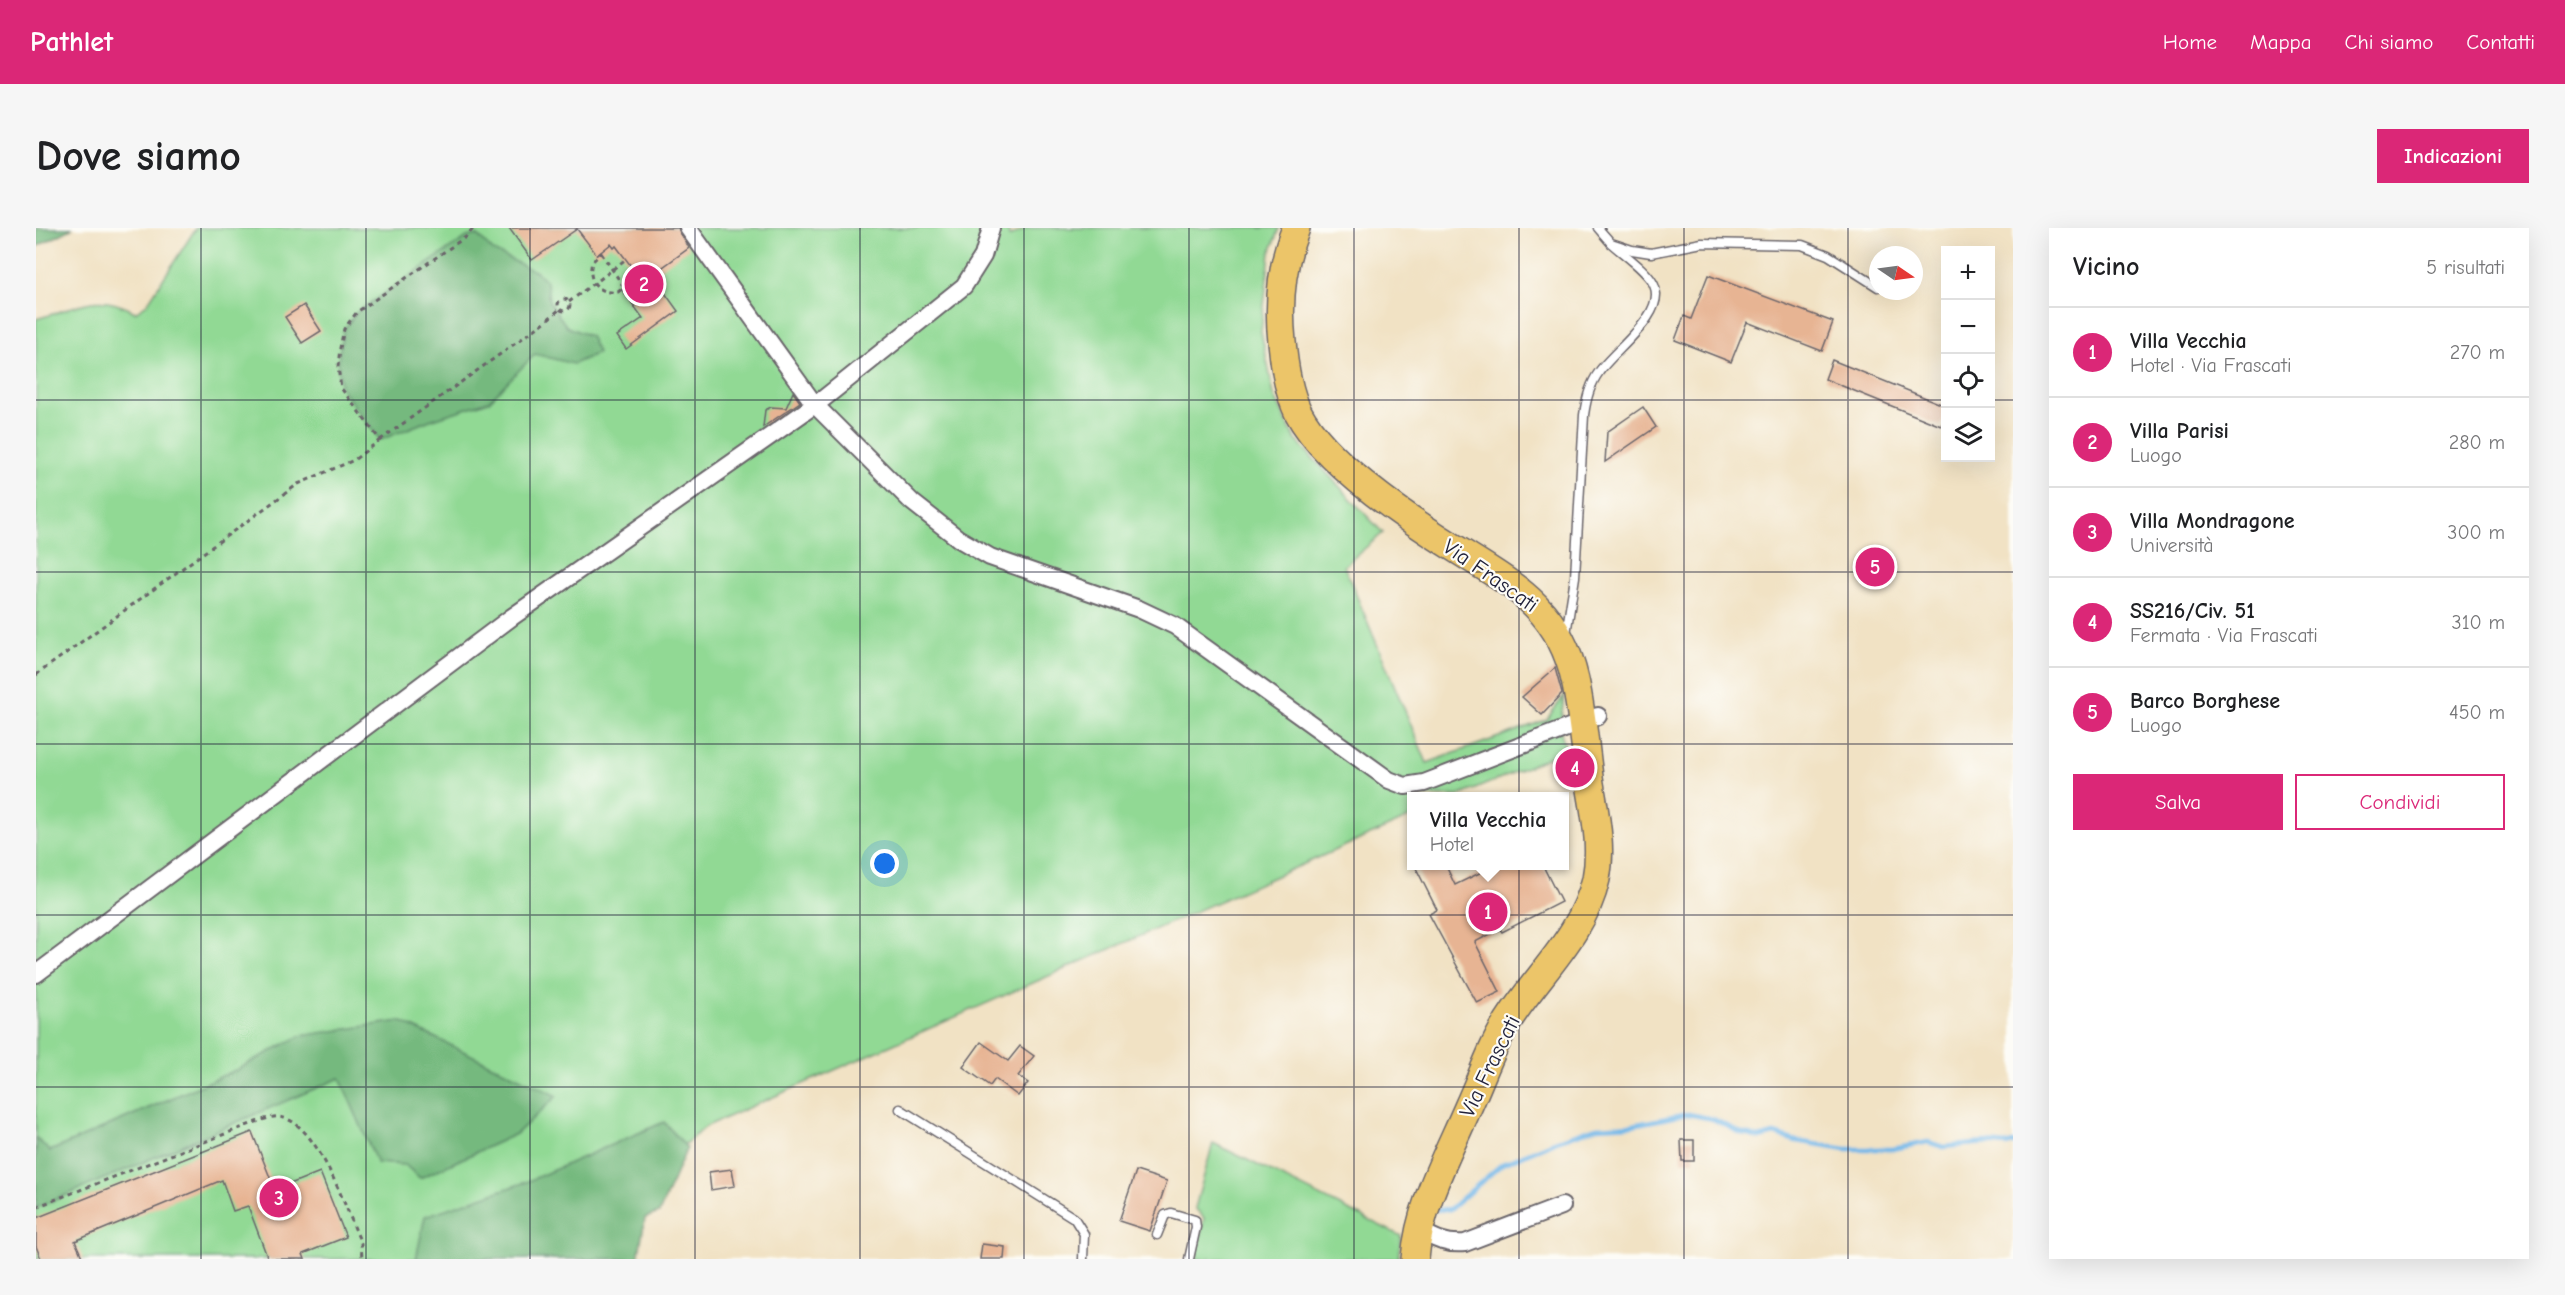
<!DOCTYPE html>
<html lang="it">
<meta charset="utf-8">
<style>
:root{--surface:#fff;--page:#f6f6f6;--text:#202124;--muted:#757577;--line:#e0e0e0;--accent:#db2777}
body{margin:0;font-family:"Comic Neue",sans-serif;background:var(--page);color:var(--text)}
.controls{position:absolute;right:18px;top:18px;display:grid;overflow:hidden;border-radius:0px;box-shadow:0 6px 24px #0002}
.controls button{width:54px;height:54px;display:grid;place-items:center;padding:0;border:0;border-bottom:2px solid var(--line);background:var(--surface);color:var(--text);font:30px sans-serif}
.compass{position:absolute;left:1833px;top:18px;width:54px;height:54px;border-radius:50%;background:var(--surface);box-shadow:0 6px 24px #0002;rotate:103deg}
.you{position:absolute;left:849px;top:636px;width:21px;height:21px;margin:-15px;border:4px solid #fff;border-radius:50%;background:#1a73e8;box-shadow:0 0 0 9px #1a73e833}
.badge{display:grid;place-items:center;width:39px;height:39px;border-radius:50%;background:var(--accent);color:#fff;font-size:20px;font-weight:700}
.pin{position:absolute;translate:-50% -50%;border:3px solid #fff;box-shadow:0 2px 6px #0006}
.popup{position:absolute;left:1371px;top:564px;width:162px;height:78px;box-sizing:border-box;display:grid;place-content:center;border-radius:0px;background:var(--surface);filter:drop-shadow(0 2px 4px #0005);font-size:20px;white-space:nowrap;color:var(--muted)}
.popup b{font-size:22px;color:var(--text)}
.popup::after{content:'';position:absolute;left:50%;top:100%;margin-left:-12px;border:12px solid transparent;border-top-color:var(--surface)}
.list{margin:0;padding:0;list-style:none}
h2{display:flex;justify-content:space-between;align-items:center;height:78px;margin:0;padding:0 24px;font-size:26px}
h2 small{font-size:20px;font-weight:400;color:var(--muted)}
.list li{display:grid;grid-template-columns:39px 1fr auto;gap:18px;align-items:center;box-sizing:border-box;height:90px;padding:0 24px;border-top:2px solid var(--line)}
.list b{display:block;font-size:22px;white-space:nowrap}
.list p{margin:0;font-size:20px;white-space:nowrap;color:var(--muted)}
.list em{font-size:20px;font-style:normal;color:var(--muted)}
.actions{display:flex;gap:12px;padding:18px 24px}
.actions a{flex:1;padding:14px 0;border:2px solid var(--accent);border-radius:0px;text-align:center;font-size:21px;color:var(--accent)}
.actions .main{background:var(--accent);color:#fff}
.icon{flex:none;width:33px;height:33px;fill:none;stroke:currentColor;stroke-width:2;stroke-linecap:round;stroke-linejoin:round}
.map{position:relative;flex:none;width:1977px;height:1031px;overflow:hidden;border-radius:0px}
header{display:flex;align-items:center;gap:36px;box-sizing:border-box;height:84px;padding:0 30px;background:var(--accent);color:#fff}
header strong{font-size:28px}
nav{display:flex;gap:33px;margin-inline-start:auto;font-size:21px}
.intro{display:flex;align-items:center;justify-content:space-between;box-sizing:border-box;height:144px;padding:0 36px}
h1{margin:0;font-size:42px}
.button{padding:15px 27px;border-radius:0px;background:var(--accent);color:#fff;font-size:21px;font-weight:700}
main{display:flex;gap:36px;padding:0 36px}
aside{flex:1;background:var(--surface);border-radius:0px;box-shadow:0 6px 24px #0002}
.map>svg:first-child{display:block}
</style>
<header>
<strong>Pathlet</strong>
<nav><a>Home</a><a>Mappa</a><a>Chi siamo</a><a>Contatti</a></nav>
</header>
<div class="intro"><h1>Dove siamo</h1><a class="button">Indicazioni</a></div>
<main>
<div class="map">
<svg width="1977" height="1031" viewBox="0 0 1977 1031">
<rect width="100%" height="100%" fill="#fdfcf7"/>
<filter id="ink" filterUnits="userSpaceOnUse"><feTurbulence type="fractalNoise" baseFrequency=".0167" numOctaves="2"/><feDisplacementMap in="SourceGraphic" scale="12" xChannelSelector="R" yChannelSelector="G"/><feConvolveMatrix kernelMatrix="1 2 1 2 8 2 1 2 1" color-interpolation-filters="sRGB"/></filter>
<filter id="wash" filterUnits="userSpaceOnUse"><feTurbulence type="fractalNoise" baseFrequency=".008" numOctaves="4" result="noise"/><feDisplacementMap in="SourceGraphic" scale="24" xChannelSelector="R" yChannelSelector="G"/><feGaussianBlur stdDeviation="1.35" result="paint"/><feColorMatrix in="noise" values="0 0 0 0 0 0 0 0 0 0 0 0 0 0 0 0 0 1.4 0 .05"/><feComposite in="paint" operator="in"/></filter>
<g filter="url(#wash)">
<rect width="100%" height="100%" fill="#f1e2c4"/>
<g fill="#91d994" stroke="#5a7e68" stroke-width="1.5">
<path d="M160,0H972L973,9L991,0H1243L1234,25L1225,104L1238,167L1259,211L1347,305L1308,338L1391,535L1510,492L1528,468L1524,501L1530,522L1423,568H1376L1375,589L671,898L632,930L591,1031H0V91C39,81 60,61 99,84L111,76Z"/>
<path d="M1177,915L1365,1008L1362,1031H1160L1168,990L1159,980Z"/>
</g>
<g fill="#74b97e" stroke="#4b6e5c" stroke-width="1.5">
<path d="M0,0H37L0,19Z"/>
<path d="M441,7L457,23L501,44L511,54L513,74L531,99L554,108L562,125L537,136L499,126L453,173L394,192L344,212L305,160L302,139L304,120L308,101L321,84L431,9Z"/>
<path d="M364,793L521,868L480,906L384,950L369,937L341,935L304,850L0,980V910L14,923L200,842L264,808Z"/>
<path d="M628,894L651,920L623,985L609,990L602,1031H380L389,988L490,954Z"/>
</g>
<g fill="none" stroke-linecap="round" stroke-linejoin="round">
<path stroke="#73b8e9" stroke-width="4.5" d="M1402,982L1414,981L1466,936L1523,912L1561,899L1596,897L1652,886L1677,891L1705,905L1723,910L1738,906L1760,913L1810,921H1857L1892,914L1907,919L1949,915L1970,917L1977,915"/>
</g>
<g id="blocks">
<g fill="#e7b493">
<path d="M473,0H642L653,20L616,47L642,83L590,121L581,108L607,90L586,62L601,50L599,47L601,46L580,18L578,20L575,16L561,27L541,1L496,32Z"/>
<path d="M1672,47L1797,94L1786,123L1711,94L1695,134L1639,112L1648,88L1655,91Z"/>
<path d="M268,77L285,103L266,115L249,89Z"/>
<path d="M1796,132L1910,178V187L1905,198L1789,151Z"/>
<path d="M757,164L764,174L727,199L729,182L735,179L750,180Z"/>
<path d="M1607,179L1620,199L1569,234L1571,204Z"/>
<path d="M1519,440L1526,466L1506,487L1486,469Z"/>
<path d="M1379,638H1410L1419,657L1458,638H1507L1525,674L1466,704L1464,701L1439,714L1464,764L1441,775L1393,686L1401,682Z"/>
<path d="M945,814L972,833L984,818L998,828L982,848L992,855L982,868L959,851L954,858L927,839Z"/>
<path d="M216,904L239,962L284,944L310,1009L267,1026L269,1031H232L212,978L197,983L186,952L39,1013L47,1031H5L0,1018V990Z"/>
<path d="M1645,912H1658V933H1646Z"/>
<path d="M696,941L699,958L675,962L673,944Z"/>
<path d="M1100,943L1131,953L1114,1003L1083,993Z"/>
<path d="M946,1016L969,1019L968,1031H944Z"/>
</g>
</g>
</g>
<g filter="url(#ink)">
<use href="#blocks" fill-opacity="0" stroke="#6a656b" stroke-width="1.5"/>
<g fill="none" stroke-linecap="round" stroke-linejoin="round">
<g stroke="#6a656b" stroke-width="11">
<g id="lane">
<path d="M1562,0L1575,15L1596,22L1615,25L1666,15L1766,17L1792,27L1842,59"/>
<path d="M1530,406L1539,349L1548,187C1550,172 1554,156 1563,144C1578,122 1631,86 1618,57C1612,43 1587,26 1575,15"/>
<path d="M864,881L1038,990L1048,1006L1047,1031"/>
<path d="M1121,1007L1129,987L1135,985L1159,992L1160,999L1153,1031"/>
</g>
</g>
<g stroke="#6a656b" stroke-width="20">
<g id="street">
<path d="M652,0L779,177L876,274L923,311L954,329L1103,381L1139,398L1353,552L1369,558L1388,555L1562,488"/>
<path d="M0,746L476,389L787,171L928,58L947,28L955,0"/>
<path d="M1381,1010L1383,1002C1399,1011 1411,1017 1429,1015L1526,978"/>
</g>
</g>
<g stroke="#6a656b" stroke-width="30">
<path id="primary" d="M1260,0C1246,35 1242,76 1246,114C1248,137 1252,163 1262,184C1288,234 1369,289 1417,319C1475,356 1523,379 1539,452C1546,484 1549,517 1553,549C1558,583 1567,616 1560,651C1548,704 1507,741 1478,784C1458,812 1447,846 1433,877C1412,926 1383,977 1379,1031"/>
</g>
<g stroke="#6a656b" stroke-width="3" stroke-dasharray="4.5 4.5" stroke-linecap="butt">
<path d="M565,25L588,59L582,64C562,66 551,53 556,34Z"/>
<path d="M563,52L590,31"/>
<circle cx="528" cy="77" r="6"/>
<path d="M533,74L558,55"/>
<path d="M344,212L505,97L524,81"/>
<path d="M0,447L262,256L318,232L344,212L305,160L302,139L304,120L308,101L321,84L431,8L438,0"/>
<path d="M0,979L220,894C227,892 236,888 243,889C281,892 311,984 325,1015L326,1031"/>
</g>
<use href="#lane" stroke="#fff" stroke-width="8"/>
<use href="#street" stroke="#fff" stroke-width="16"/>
<use href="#primary" stroke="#ecc569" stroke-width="27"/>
</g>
</g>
<path fill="none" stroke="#22223b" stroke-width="1.5" stroke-opacity="0.55" d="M165,0V1031M330,0V1031M494,0V1031M659,0V1031M824,0V1031M988,0V1031M1153,0V1031M1318,0V1031M1483,0V1031M1648,0V1031M1812,0V1031M0,172H1910M1954,172H1977M0,344H1977M0,516H1977M0,687H1977M0,859H1977"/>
<g text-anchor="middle" stroke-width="4.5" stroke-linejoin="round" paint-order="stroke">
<g font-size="22" fill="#22223b" stroke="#fdfcf7">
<text transform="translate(1455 347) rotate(35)" y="8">Via Frascati</text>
<text transform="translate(1453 838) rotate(-64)" y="8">Via Frascati</text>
</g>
</g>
</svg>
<div class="controls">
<button>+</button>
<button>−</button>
<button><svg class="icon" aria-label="locate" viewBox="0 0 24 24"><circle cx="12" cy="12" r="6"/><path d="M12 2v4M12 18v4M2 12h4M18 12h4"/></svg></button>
<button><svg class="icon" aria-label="layers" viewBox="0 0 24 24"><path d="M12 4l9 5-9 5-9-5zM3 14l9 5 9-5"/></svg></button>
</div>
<svg class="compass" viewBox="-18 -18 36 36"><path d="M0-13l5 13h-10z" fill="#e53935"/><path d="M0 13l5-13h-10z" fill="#757577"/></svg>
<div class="you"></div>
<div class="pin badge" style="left:1452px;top:684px">1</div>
<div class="popup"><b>Villa Vecchia</b>Hotel</div>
<div class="pin badge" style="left:608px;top:56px">2</div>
<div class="pin badge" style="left:243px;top:970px">3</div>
<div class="pin badge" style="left:1539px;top:540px">4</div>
<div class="pin badge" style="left:1839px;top:339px">5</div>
</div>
<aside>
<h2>Vicino<small>5 risultati</small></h2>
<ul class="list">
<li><span class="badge">1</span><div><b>Villa Vecchia</b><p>Hotel · Via Frascati</p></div><em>270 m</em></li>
<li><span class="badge">2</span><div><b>Villa Parisi</b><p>Luogo</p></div><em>280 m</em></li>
<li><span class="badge">3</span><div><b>Villa Mondragone</b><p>Università</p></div><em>300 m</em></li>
<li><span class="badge">4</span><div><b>SS216/Civ. 51</b><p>Fermata · Via Frascati</p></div><em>310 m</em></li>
<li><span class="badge">5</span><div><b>Barco Borghese</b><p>Luogo</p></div><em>450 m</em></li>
</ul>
<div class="actions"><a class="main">Salva</a><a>Condividi</a></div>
</aside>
</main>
